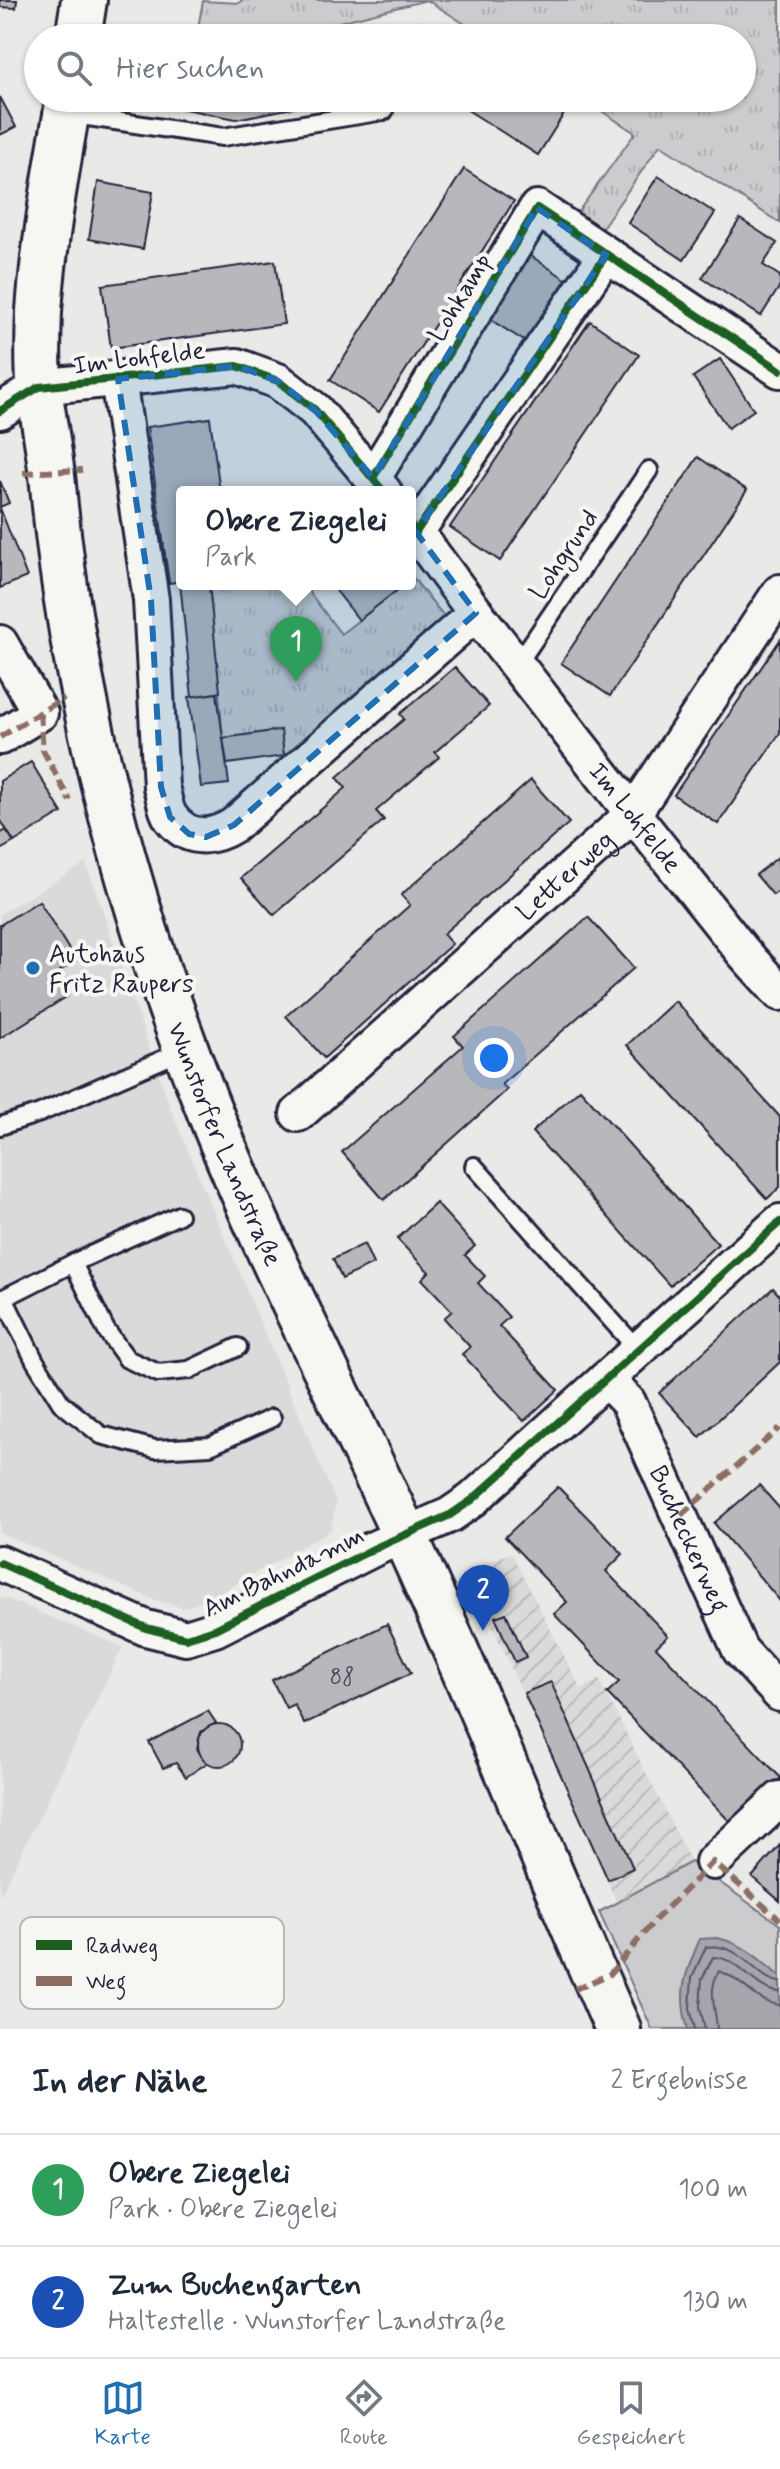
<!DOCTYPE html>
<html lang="de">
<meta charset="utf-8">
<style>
:root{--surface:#fff;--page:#f6f6f7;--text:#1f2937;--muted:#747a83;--line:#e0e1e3;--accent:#1f6fb2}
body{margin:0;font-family:Mynerve,sans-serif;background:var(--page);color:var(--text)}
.you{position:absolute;left:494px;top:1058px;width:28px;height:28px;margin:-20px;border:6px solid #fff;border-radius:50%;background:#1a73e8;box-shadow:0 0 0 12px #1a73e833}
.badge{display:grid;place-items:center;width:52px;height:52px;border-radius:50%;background:var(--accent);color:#fff;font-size:26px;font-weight:700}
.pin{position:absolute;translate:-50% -66px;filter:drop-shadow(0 2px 4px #0008)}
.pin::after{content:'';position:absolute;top:42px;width:28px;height:24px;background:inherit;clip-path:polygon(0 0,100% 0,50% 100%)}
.popup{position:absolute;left:176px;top:486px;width:240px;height:104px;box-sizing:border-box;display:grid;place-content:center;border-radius:8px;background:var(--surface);filter:drop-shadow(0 2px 6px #0005);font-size:26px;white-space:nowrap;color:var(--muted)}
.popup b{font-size:30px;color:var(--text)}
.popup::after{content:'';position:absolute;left:50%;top:100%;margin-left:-16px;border:16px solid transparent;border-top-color:var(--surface)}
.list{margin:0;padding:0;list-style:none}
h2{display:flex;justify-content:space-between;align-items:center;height:104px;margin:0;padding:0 32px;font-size:34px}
h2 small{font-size:26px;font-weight:400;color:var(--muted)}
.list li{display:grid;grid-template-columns:52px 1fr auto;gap:24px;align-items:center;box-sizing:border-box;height:112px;padding:0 32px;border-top:2px solid var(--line)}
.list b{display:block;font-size:30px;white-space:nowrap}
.list p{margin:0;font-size:26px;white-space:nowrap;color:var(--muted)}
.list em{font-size:26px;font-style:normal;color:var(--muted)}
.icon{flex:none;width:44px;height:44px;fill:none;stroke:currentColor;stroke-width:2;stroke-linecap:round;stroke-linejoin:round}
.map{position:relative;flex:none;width:780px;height:2029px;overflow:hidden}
.search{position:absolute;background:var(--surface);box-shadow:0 2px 6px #0004;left:24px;right:24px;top:24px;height:88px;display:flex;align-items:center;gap:20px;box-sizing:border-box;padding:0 28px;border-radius:44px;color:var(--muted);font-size:30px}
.sheet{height:328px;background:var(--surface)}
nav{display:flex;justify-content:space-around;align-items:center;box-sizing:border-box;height:112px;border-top:2px solid var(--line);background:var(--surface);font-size:22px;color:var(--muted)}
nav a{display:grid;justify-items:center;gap:4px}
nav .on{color:var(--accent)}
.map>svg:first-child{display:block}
</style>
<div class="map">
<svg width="780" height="2029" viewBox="0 0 780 2029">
<defs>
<pattern id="industrial-furrows" width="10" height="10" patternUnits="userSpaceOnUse" patternTransform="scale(2)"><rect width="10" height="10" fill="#dadada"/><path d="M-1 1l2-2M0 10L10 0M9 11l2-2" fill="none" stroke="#bbbbbc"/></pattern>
<pattern id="park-tufts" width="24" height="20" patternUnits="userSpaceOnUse" patternTransform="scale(2)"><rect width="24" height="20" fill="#ccccce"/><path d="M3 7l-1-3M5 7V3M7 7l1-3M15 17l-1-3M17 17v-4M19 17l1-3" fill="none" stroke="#afafb2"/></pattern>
</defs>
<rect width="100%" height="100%" fill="#e9e9e7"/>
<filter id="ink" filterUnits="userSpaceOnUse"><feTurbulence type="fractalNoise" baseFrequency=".0125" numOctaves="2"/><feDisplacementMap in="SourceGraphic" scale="16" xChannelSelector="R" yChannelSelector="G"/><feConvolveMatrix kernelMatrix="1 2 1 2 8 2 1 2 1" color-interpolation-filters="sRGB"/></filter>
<g filter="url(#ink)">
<g fill="#dadada">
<path d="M86,863L171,1110L336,1502L331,1530L214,1597L184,1608L155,1600L0,1533V914Z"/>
<path d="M0,1596L123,1647L0,1896Z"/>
</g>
<path fill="url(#industrial-furrows)" d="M511,1553L581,1689L599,1679L691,1862L616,1901L467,1570Z"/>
<path fill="#ccccce" stroke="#777784" stroke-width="2" d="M691,1862L780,1925V2029H652L599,1912Z"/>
<g fill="url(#park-tufts)" stroke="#777784" stroke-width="2">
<path d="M242,0H780V223L660,145L599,232L575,216L635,133L582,98H742V38H487L427,0L275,38H196L203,1L239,3Z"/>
<path d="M413,578L448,621L284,756L280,730L223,738L209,584H303L341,634L405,584H410Z"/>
</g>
<path fill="#a5a5ac" stroke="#71717f" stroke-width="2" d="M716,1938C742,1942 761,1960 780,1977V2029H688C677,1993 685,1973 700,1939Z"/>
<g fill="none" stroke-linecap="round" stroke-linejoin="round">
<g stroke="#565668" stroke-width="2">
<path d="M695,2029L690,2008L692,1977L706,1947C743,1942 754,1979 780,1982"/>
<path d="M705,2029L700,2007L702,1979L713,1957C740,1957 754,1991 780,1992"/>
<path d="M717,2029C716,2009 707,1990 719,1971C742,1978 755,2003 780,2005"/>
</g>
</g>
<g fill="#b8b8bc" stroke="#22223b" stroke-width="2">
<path d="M0,0H17L16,8L0,7Z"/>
<path d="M422,22L425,38H363Z"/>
<path d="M0,97L16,127L0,135Z"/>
<path d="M139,98H344L236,119L138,100Z"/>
<path d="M457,98H550L567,109L538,155L455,102Z"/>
<path d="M464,169L514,201L379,412L330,380Z"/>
<path d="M658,176L715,213L684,260L628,223Z"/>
<path d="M98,182L153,192L143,249L89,239Z"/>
<path d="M740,219L777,243L763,265L780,276V286L761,316L702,278Z"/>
<path d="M525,252L570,282L529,344L483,315Z"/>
<path d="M275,261L284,324L111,348L102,285Z"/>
<path d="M590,321L639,355L500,561L450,527Z"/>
<path d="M720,359L754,410L728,428L693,377Z"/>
<path d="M210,418L220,492H182V581L169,583L147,427Z"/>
<path d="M698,457L747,490L610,696L561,663Z"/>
<path d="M0,481L9,503L0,507Z"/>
<path d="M0,508L27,577L0,588Z"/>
<path d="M182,581V584H209L220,692L217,693L192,697L180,582Z"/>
<path d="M331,584H405L359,620Z"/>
<path d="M780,640V733L718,824L674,795Z"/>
<path d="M455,667L489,706L435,752L439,757L376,811L384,820L274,915L241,878L346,788L337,777L404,719L400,714Z"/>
<path d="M217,693L229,784L201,787L189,697Z"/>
<path d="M281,730L284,756L227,764L223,738Z"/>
<path d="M31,762L62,813L14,842L0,819V781Z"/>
<path d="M531,780L569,823L443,934L452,944L324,1058L286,1016L410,905L401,895Z"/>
<path d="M6,830L14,842L0,850V834Z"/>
<path d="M778,857L780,890L773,895L756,875Z"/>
<path d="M39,901L76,961L55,974L68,996L0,1038V925Z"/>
<path d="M588,917L634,968L502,1084L507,1090L384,1200L342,1152L463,1046L454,1036Z"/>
<path d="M675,1001L780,1117V1187L767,1199L627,1045Z"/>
<path d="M580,1089L718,1244L670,1286L532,1132Z"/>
<path d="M436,1203L475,1246L465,1255L485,1276L478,1283L509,1317L499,1326L558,1390L524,1421L462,1354L470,1347L444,1318L452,1311L422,1279L429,1272L397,1239Z"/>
<path d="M364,1244L373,1264L342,1279L333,1259Z"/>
<path d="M773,1288L780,1296V1362L700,1437L659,1393Z"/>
<path d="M759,1485L780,1509V1601L714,1523Z"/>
<path d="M558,1487L623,1554L606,1571L668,1636L656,1647L780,1777V1786L736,1828L607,1693L619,1682L554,1614L567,1602L505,1537Z"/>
<path d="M485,1566L494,1586L482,1592L473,1571Z"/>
<path d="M506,1613L526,1657L515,1662L495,1617Z"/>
<path d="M387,1624L411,1673L304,1724L294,1704L286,1708L272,1680Z"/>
<path d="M551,1682L633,1868L608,1880L524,1693Z"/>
<path d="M208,1711L216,1723L201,1732L197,1749L207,1763L186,1777L176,1763L163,1768L149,1742Z"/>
<circle cx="219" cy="1745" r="21"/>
<path d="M780,1845V1901L752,1877Z"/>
</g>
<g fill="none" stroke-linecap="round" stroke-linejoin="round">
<g stroke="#22223b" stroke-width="22">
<g id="lane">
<path d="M68,114L223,137L384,111"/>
<path d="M517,665L649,470"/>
<path d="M0,1126L40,1113L184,1050"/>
<path d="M474,1166L638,1350"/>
<path d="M73,1263L106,1330L127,1359L158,1373L189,1370L238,1347"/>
<path d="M4,1298L35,1361L61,1403L101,1435L155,1449L210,1446L272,1418"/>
<path d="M0,1300L73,1263L179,1215"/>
</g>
</g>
<g stroke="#22223b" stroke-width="40">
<g id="street">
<path d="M118,379L151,600L161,787C164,796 165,810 171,818C188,841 212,839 234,825L476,613"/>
<path d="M0,411L39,387L237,366L278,381L315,410L384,492"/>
<path d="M373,478L537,208L780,370"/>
<path id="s1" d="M410,524L476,613L633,814L743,952L780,993"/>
<path d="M416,532L606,255"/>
<path d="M0,643L40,713L0,737"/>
<path id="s2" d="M298,1114L633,814L780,592"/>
<path id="s3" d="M606,1379L628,1402L740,1650L780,1694"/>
<path d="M0,1563L146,1628L186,1638L215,1629L373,1549L450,1515L472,1500L780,1222"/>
<path d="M713,1862L780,1799"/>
</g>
</g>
<g stroke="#22223b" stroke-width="50">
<g id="primary">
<path d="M78,38L84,0"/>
<path id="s4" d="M69,98C57,168 44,240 39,311C38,338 37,367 40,394C44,424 50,454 53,485C72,698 130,911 209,1110C265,1253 338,1390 402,1530C478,1694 544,1863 618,2029"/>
</g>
</g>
<use href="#lane" stroke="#f6f6f2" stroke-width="16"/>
<use href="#street" stroke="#f6f6f2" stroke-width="34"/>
<use href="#primary" stroke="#f6f6f2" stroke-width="44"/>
<g stroke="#8d6e63" stroke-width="6" stroke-dasharray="12 6" stroke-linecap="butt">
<path d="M23,473L82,470"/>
<path d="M40,713L43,750L70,801"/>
<path d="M0,737L64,698"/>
<path d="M681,1515L780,1428"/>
<path d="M575,1989L610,1974L655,1920L713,1862L780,1920"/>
</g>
<g stroke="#f6f6f2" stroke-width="13">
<g id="cycleway">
<path d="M0,411L39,387L237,366L278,381L315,410L384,492"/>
<path d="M373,478L537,208L780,370"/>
<path d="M410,524L416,532L606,255"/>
<path d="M0,1563L146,1628L186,1638L215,1629L373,1549L450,1515L472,1500L780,1222"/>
</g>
</g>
<use href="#cycleway" stroke="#1b5e20" stroke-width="8"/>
</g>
</g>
<path fill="#1f6fb2" fill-opacity="0.2" stroke="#1f6fb2" stroke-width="6" stroke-dasharray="16 10" stroke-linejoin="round" d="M537,208L606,255L416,532L476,613L234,825L206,837L189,834L170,817L161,787L151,600L118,379L237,366L278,381L315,410L373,478Z"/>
<circle fill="#1f6fb2" stroke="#f6f6f2" stroke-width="3" cx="33" cy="968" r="8"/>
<g text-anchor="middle" stroke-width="8" stroke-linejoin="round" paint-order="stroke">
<g font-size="22" fill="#48485b">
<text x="342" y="1684">88</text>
</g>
<g font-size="26" fill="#22223b" stroke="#f6f6f2">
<text transform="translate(459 297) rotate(-59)" y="9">Lohkamp</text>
<text transform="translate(139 357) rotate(-7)" y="9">Im Lohfelde</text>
<text transform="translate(563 554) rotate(-56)" y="9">Lohgrund</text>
<text dy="9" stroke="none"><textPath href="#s1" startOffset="370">Im Lohfelde</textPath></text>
<text dy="9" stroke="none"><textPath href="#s2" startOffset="358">Letterweg</textPath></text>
<text dy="9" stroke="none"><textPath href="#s4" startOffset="1074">Wunstorfer Landstraße</textPath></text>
<text dy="9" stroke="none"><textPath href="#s3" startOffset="182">Bucheckerweg</textPath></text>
<text transform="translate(283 1571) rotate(-26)" y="9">Am Bahndamm</text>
</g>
<g font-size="26" fill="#22223b" stroke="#f6f6f2" text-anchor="start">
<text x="49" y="962">Autohaus<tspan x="49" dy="30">Fritz Raupers</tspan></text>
</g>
</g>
<rect x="20" y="1917" width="264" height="92" rx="12" fill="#f6f6f2" stroke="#b6b6bb" stroke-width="2"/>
<rect x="36" y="1940" width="36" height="10" fill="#1b5e20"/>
<rect x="36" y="1976" width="36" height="10" fill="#8d6e63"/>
<g font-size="22" fill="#22223b">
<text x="86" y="1953">Radweg</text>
<text x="86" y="1989">Weg</text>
</g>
</svg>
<div class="you"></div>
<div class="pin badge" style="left:296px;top:682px;background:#2e9e5b">1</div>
<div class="popup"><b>Obere Ziegelei</b>Park</div>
<div class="pin badge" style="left:483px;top:1631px;background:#1a4fb4">2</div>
<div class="search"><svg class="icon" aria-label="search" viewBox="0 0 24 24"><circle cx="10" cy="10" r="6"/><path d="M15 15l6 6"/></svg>Hier suchen</div>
</div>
<section class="sheet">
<h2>In der Nähe<small>2 Ergebnisse</small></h2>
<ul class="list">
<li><span class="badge" style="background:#2e9e5b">1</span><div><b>Obere Ziegelei</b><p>Park · Obere Ziegelei</p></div><em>100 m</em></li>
<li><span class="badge" style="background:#1a4fb4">2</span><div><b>Zum Buchengarten</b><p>Haltestelle · Wunstorfer Landstraße</p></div><em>130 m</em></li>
</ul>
</section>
<nav>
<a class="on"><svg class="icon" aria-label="map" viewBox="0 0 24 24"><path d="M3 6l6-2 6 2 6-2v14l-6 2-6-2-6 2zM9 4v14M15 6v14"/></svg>Karte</a>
<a><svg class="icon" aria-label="directions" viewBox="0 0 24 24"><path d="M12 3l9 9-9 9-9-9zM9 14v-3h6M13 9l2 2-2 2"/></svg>Route</a>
<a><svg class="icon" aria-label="saved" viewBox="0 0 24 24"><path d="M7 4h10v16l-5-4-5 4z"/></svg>Gespeichert</a>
</nav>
